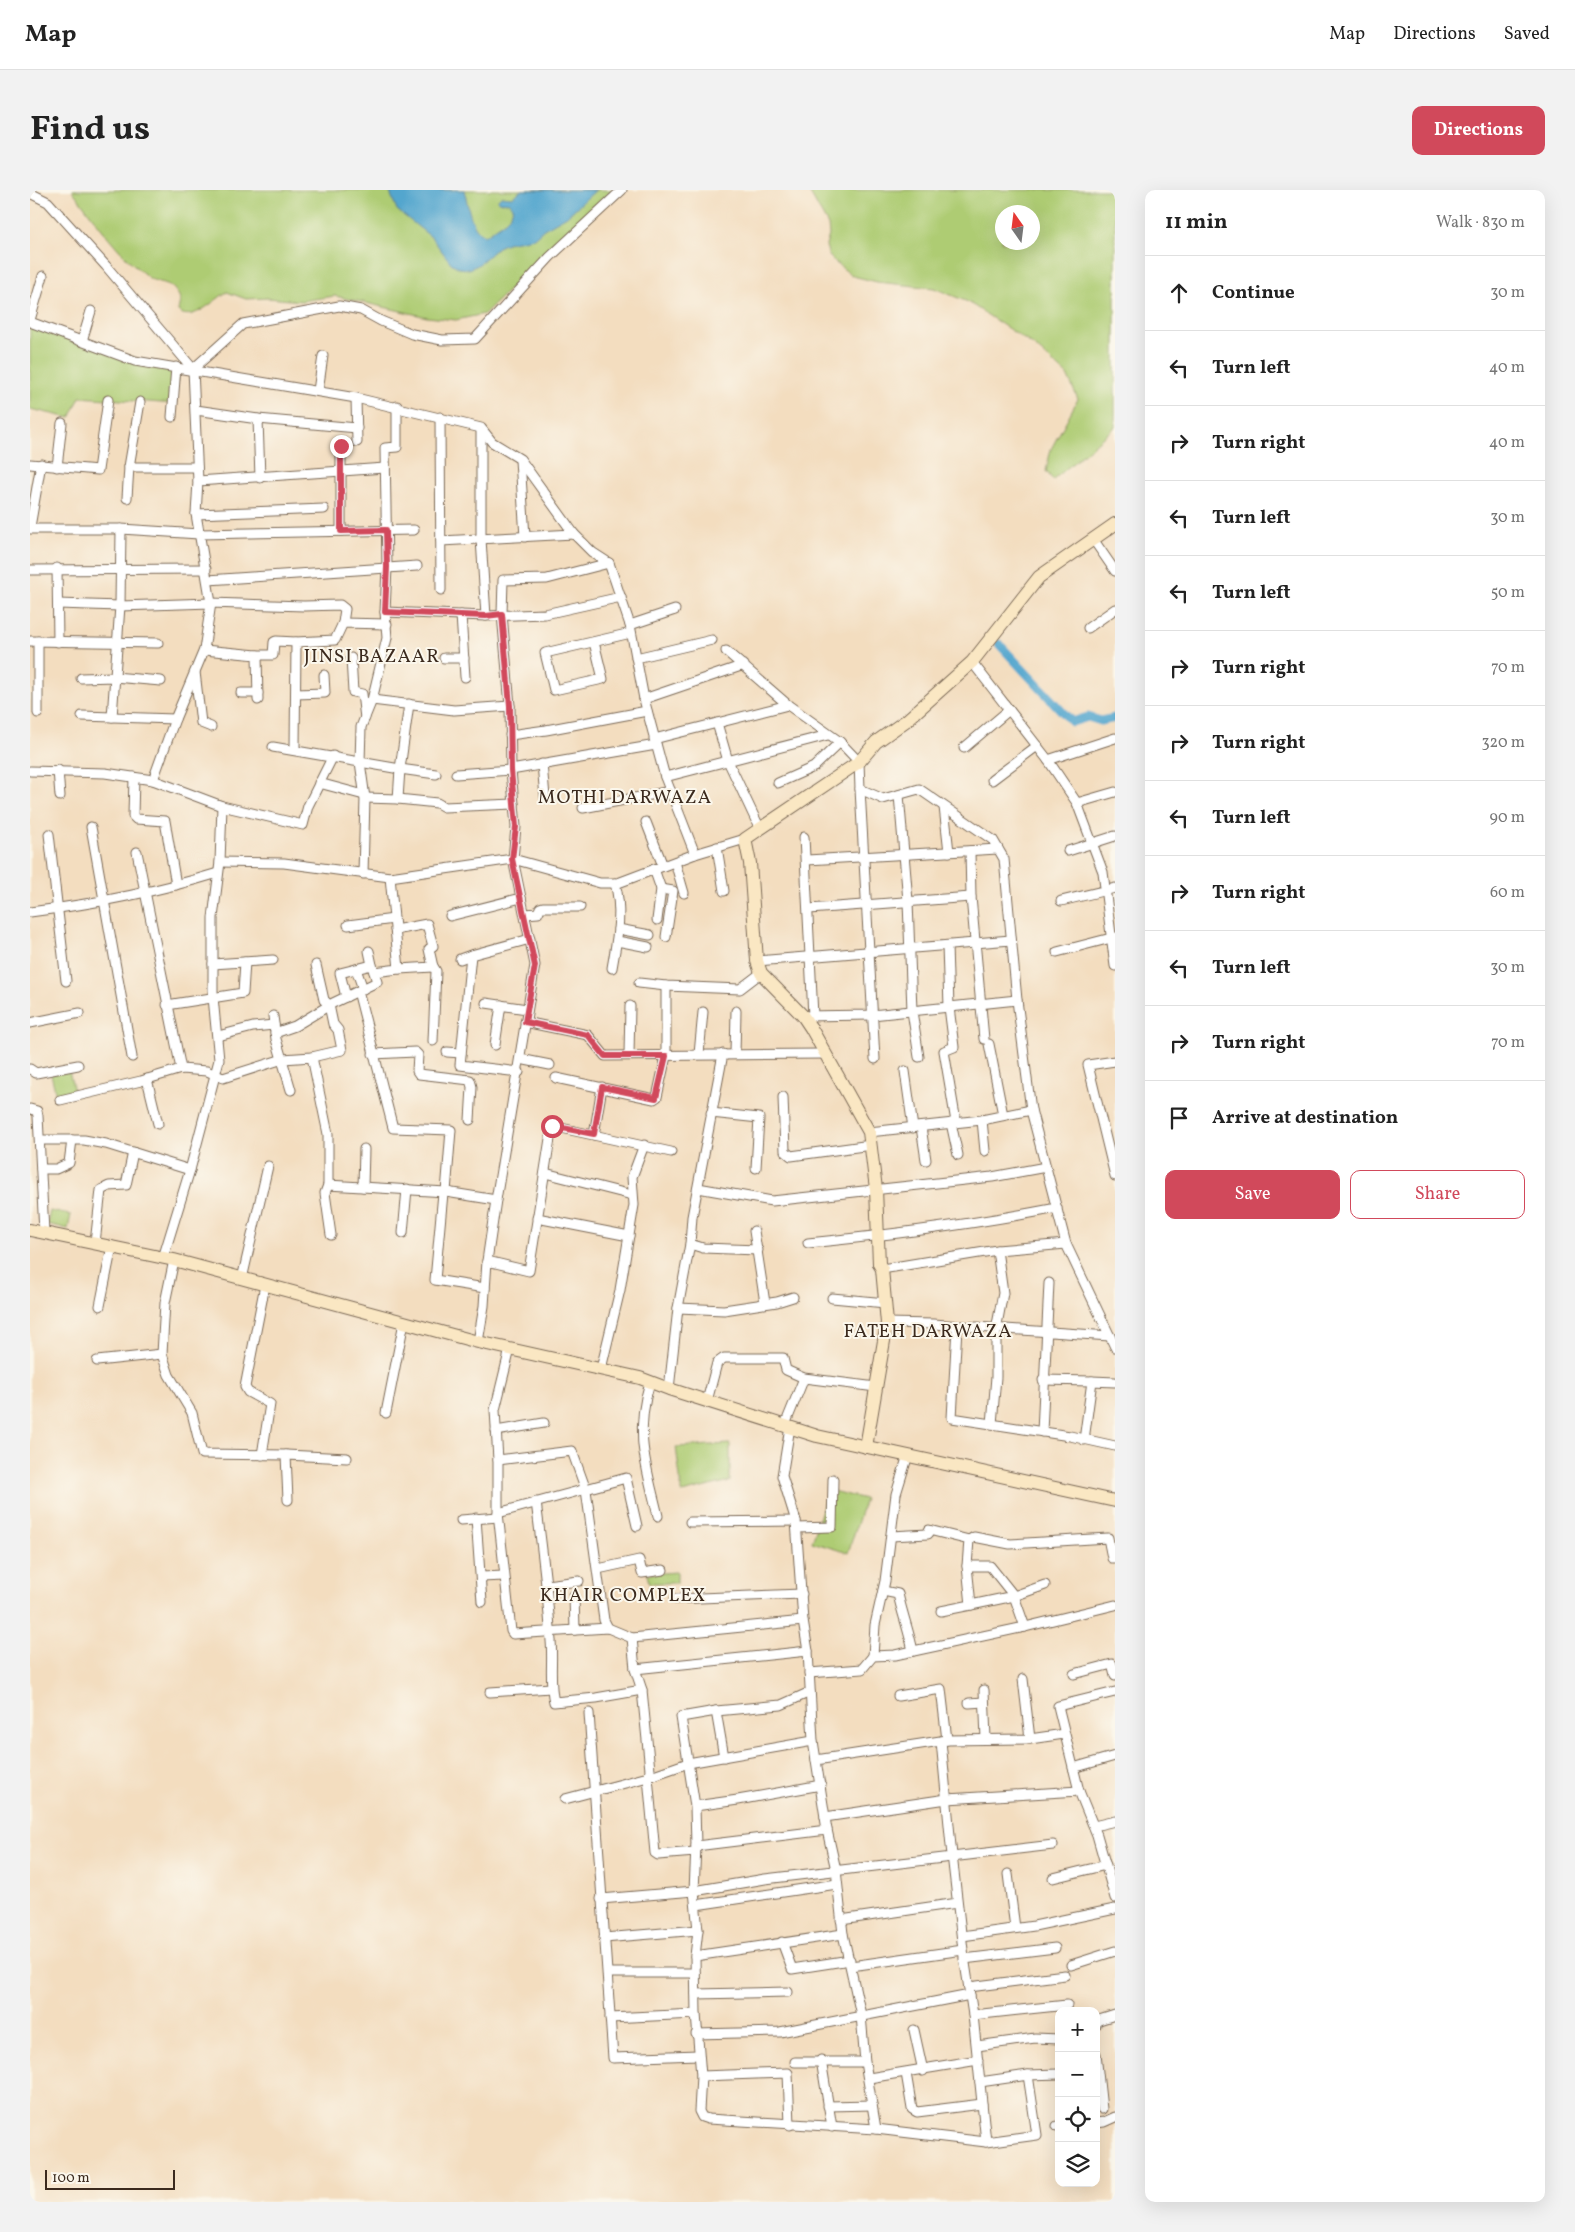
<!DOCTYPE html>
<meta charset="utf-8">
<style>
:root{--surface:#fff;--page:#f2f2f2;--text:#222;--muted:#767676;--line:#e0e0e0;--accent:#d1495b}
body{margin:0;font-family:Vollkorn,serif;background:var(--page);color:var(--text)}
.controls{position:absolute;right:15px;bottom:15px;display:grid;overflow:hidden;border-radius:10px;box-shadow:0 5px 20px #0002}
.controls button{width:45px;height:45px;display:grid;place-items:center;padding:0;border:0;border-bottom:1px solid var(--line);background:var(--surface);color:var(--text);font:25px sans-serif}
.compass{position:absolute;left:965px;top:15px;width:45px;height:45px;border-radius:50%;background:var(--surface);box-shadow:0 5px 20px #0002;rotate:346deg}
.scale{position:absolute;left:15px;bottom:12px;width:130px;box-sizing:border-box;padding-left:5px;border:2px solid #3b2a1e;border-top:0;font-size:14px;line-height:18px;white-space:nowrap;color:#3b2a1e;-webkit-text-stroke:4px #fbf7ec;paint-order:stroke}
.stop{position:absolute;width:15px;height:15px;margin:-11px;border:4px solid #d1495b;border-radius:50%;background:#fff}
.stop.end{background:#d1495b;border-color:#fff;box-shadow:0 1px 5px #0008}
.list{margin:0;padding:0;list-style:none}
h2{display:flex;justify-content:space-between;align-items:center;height:65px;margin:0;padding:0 20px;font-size:21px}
h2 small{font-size:16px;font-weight:400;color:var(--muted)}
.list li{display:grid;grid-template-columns:32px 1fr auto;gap:15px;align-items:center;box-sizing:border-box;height:75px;padding:0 20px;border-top:1px solid var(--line)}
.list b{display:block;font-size:19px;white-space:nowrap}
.list em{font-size:16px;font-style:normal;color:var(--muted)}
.actions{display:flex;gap:10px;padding:15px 20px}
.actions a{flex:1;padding:11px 0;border:1px solid var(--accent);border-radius:10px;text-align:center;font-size:18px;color:var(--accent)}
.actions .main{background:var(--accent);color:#fff}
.icon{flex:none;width:28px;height:28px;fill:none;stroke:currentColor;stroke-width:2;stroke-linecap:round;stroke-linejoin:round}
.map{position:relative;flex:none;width:1085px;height:2012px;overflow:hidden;border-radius:10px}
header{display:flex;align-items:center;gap:30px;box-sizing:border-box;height:70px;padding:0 25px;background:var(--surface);border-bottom:1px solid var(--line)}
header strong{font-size:24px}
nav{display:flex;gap:28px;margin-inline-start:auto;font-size:18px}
.intro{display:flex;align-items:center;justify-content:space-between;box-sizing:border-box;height:120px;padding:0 30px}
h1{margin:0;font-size:35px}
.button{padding:12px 22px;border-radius:10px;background:var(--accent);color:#fff;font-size:18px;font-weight:700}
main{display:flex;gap:30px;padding:0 30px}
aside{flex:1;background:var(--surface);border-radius:10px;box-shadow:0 5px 20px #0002}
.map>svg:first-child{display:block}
</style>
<header>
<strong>Map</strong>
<nav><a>Map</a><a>Directions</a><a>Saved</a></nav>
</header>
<div class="intro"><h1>Find us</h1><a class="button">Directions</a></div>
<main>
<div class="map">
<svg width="1085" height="2012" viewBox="0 0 1085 2012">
<rect width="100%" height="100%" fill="#fbf7ec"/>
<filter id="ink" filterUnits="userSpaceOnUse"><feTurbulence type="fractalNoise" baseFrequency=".02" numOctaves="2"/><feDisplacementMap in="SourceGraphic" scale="10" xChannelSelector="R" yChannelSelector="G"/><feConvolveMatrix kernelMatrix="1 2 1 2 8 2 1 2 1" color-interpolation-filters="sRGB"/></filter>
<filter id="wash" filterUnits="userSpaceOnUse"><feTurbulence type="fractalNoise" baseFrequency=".0096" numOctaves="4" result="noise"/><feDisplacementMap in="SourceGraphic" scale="20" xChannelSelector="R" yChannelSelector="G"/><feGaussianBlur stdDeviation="1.12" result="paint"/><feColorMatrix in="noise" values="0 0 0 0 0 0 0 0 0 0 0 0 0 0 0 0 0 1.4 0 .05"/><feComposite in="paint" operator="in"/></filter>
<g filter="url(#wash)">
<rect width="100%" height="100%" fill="#f3ddbf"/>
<g fill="#aecc73" stroke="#747b48" fill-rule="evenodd">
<path d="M42,0H582L454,124L426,130L397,127L305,106L271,111L238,108L216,109L197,102C185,109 162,134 148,121C149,114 152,109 147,103C138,89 128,95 118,87C88,64 65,30 42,0Z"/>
<path d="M778,0H1085V237L1023,290L1016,281L1021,259L1048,209L1037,185L1003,155L938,112L904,98L847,92L823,86L807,74L799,66L796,56L799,45L798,35ZM972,22H1002V52H972Z"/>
<path d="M0,133L147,182L145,214L50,207L40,228L0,219Z"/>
<path d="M39,881L44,901L26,905L21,884Z"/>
<path d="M20,1021L41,1025L38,1039L17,1034Z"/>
<path d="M700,1254V1291L652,1303L646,1257Z"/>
<path d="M798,1300L835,1309L818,1363L782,1352Z"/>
<path d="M647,1382V1393H619L617,1384Z"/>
</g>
<path fill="#53a6ce" stroke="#476876" d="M359,0H434C439,16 439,37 455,46L474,32L481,25L483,17L480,13L468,12V9L471,6L482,7L492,0H566L537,26L514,39L504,48L477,53L468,57L448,75L439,79L429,78L421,73L401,47L367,20Z"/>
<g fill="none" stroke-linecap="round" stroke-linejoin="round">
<path stroke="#53a6ce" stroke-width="9" d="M969,454L1042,532L1058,527L1071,531L1085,528"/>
</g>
</g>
<g filter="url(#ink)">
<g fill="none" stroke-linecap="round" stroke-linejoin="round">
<g stroke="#7b6956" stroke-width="11">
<g id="street">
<path d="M0,3L18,12L76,76L163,179L168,291L166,324L181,413L174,460L145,529L123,590"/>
<path d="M0,130L13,86"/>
<path d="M0,132L105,171L326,208L451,238L462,252L490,269L544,344L562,362L579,373L600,435L614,509L635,587L665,664"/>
<path d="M52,151L61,121"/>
<path d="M163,179L213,134L309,116L331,120L351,131L382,144L412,150L445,149L520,67L592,0"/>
<path d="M288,201L293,166"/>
<path d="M326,208L327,252"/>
<path d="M166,220L228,229L327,238"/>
<path d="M142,227L146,177"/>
<path d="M410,227L411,400"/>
<path d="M228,229L230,288"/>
<path d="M451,239V349L456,426"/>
<path d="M490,270L495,347"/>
<path d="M0,274L68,280L78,210"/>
<path d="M27,277L32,233"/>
<path d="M99,277H167"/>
<path d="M168,291L355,278"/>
<path d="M97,308L99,277L110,212"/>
<path d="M166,324L294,319"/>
<path d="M0,337L11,274"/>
<path d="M0,339H91L169,344L384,340"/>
<path d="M311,341V256"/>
<path d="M1063,349L1085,381"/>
<path d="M411,351L544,344"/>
<path d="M27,378L28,452"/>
<path d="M0,380L176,379"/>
<path d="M178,390L387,376"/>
<path d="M28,414L90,416L181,413L274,416L310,415L315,419L313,433"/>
<path d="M355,422L456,426L515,424L591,407"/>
<path d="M431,425L435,487"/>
<path d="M600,435L645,420"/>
<path d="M1058,438L1085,419"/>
<path d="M0,451L128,453"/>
<path d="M564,452L573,489L524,500L515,463L601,443"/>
<path d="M174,460L227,465L228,510"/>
<path d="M696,461L758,515L810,552L829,572L830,599L853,609L889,599L963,650L974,669L987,810L1001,920L1036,1054L1085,1157"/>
<path d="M227,465H243L244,452L246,451L266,452"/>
<path d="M321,468L323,502L332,504L335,528"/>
<path d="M414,468H434"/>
<path d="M606,468L682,450"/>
<path d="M942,472L1018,570L1047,613L1073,682L1085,776"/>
<path d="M165,482L171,533L181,537"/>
<path d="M51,488L84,487L131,491"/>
<path d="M211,503H228"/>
<path d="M266,504L295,503L294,485"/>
<path d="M614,509L714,475"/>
<path d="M342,510L424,520L480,516"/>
<path d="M8,523V451"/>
<path d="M52,526L145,529"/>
<path d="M82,527L90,416L91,339"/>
<path d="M687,533L698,571L730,639"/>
<path d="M480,545L516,540L617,521"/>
<path d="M624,549L758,515"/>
<path d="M243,557L370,579L406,584"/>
<path d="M934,558L979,520"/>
<path d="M265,559L266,452L305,450L313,433L357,434"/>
<path d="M1018,570L1085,548"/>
<path d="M512,574L515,607"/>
<path d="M28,580L30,606"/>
<path d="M0,581L75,583L123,590L192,616L273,635L278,616L303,566"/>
<path d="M426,584L481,580L626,555"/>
<path d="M104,587L103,626L106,629L135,631L146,695"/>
<path d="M635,587L798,545"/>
<path d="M962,590L1007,556"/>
<path d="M289,593L334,605"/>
<path d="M748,593L784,577L810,552"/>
<path d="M830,599L845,869"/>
<path d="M869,605L878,711L882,821L889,867"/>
<path d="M335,608L368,609L370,579L379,514"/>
<path d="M368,609L407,613L414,617L484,614"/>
<path d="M1047,613L1085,602"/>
<path d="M914,617L919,662"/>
<path d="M553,618L641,601"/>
<path d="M616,632L633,676"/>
<path d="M61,637L102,867"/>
<path d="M19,644L36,791"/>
<path d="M774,647L783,826"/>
<path d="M687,657L694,701"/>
<path d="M940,661L941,707L954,849"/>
<path d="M1038,661L1085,646"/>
<path d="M107,662L151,879"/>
<path d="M777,670L968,659"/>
<path d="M190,672L254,673L360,687L483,669L570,693H588L665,664L715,649"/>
<path d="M645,672L654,703"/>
<path d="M624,679L631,699L627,730"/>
<path d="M333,684L335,608L330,572L331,537L342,510L357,448L355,422L357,377L355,258L367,257V216"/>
<path d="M631,699L643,701L636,747"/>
<path d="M1031,711L1085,698"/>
<path d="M779,719L941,707"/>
<path d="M0,722C64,714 126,702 188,683"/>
<path d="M495,724L508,723L510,718L513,717H550"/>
<path d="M420,726L491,708"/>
<path d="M318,735L364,729"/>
<path d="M588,739L620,745"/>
<path d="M365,740L397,734L403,756L399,759L403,777L369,779"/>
<path d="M587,751L618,757"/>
<path d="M917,756L919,817L924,857L914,861L926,932"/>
<path d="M339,761L342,775"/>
<path d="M1027,762L1085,747"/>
<path d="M430,769L441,765"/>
<path d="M727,771L981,750"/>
<path d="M183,774L243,770"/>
<path d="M403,776L406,781L403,851"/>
<path d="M582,778C587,749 593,722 585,693"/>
<path d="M326,779L333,799"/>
<path d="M609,793L636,796L710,799L731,783"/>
<path d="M328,801L363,938L421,940L416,1002"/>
<path d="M316,807L310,783L342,775L344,782"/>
<path d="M456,813L497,819"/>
<path d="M137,815L213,803L215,772"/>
<path d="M243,826L246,849L261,900"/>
<path d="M773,826L842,825L987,810"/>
<path d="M495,832L558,845L575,866L794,864"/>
<path d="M0,833L50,823"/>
<path d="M245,843L265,836L303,813L347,792L344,782L369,779L360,687"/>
<path d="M188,846L223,837L244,835"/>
<path d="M959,854L973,925"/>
<path d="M465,855L471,815"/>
<path d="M417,862L431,863"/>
<path d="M343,864L385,862L388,865L387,881L389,884L440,890L442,897L440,930"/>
<path d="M669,864L673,822"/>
<path d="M705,864L706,821"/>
<path d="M599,865L600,816"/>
<path d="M282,867L312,860L308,840L303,834L299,815L294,810L286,775"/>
<path d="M490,869L520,875"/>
<path d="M1085,871L1058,875L1085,986"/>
<path d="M0,879L6,883L48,875"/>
<path d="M875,881L883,938"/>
<path d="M489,882L430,875L441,765L500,749"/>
<path d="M526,888L624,909L627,907L636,866V796"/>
<path d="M117,889L128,934"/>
<path d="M753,907L755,961L761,966L841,955"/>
<path d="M30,910L111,891L151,879L177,881L193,888L253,869L282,867L298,944V995L295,1003L301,1045"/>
<path d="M0,919L7,921L8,926L14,1042"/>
<path d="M681,923L729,928L726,978"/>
<path d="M952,930L955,961"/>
<path d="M921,933L928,965"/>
<path d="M891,937L896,970"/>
<path d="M839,942L952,930L1001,920"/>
<path d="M564,945L572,897"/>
<path d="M10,950H54L76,954L160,980"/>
<path d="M11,979H26L39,973L42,950"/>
<path d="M515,983L602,1005"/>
<path d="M298,995L416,1002L466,1010"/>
<path d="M333,997L334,959"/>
<path d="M668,998L742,1011L962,987L1016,977"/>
<path d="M413,1003L405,1090L455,1098"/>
<path d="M507,1028L599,1046"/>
<path d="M724,1041L735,1113"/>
<path d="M373,1043L377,999"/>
<path d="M65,1053L71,1000L79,996L96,995L103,962"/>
<path d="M778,1053C861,1045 945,1034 1027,1018"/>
<path d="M660,1054L673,1058L728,1060"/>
<path d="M133,1068L160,980L189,870L183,807V728L190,672L192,616"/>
<path d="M144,1070L135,1113L132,1164L139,1185L162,1223L172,1264L256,1265L317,1268"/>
<path d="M457,1071L499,1081L522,936L641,962"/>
<path d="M852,1079L967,1060L1036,1054"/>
<path d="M212,1089L238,976"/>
<path d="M802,1108L856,1113"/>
<path d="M70,1116L82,1056"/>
<path d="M648,1118L694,1120L747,1112L763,1107"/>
<path d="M857,1133L903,1134L1080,1146"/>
<path d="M927,1137L922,1228L1040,1246L1085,1256"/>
<path d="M448,1152L454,1116L457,1071L466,1010L505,775L483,669L486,637L481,580L480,516L472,424L473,390L517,389L579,373"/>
<path d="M480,1159L465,1220L468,1270V1323L481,1441L483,1444L578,1438L602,1448L773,1431"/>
<path d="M67,1171L132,1164"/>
<path d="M571,1179L590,1100L604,1015L602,987L614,955"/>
<path d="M1013,1190L1062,1191"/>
<path d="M620,1192C604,1244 616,1275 628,1326"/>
<path d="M639,1199L648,1118L660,1054L662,1027L693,864"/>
<path d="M677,1211L687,1173L694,1168H753L756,1180L774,1188L846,1197"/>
<path d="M356,1223L374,1132"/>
<path d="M962,1234L966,1187V1140L973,1103L967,1060"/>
<path d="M755,1235L774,1188"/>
<path d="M760,1237L752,1286L766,1331L773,1431L778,1461L783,1551L797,1640L806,1680L813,1744L831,1825L835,1872L846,1939"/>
<path d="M466,1241L514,1233"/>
<path d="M1012,1242L1019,1093"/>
<path d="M1054,1250L1062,1191L1085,1192"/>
<path d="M232,1265L240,1214L218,1202L215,1197L235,1095"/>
<path d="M256,1265L258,1310"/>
<path d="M468,1270L542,1261L556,1300L574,1430L578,1438"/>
<path d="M506,1312C512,1358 518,1404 521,1451C523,1472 519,1491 524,1512L566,1508L612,1500"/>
<path d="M468,1323L596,1288L607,1336"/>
<path d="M446,1328L452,1412"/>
<path d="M431,1330L468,1327"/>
<path d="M660,1332L766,1331"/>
<path d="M767,1338L802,1337L803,1289"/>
<path d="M861,1346L898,1344L899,1340L939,1350L937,1376L941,1415L911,1421"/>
<path d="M939,1350L944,1347L980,1354L1078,1348L1082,1368H1085"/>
<path d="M937,1376H960L984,1406L941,1415"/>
<path d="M568,1379L609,1370L612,1383L633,1380"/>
<path d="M451,1387L474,1386"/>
<path d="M516,1395L549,1391"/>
<path d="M853,1401L868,1404C872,1423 879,1441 883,1461"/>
<path d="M544,1406L545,1440"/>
<path d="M645,1409L772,1404"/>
<path d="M995,1437L984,1406L1015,1395"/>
<path d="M602,1448L605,1479L612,1500L620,1580L618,1587L625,1663L628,1665L665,1662"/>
<path d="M843,1466L845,1435L855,1391L866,1304L878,1265"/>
<path d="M605,1479L778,1461"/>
<path d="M779,1483L832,1479L843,1466L865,1465L995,1437L1085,1415"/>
<path d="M1044,1484L1082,1474L1085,1486"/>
<path d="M993,1489L1000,1549"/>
<path d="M954,1500L956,1549"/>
<path d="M460,1502L521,1498"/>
<path d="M780,1502L751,1515L686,1521L651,1527L665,1616L666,1656L664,1701L668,1740L665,1766L666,1824L671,1886L669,1921L672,1927L678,1929L846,1939L956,1952L1007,1945L998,1885L950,1892"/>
<path d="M1085,1502L1028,1516L1049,1601L1067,1645L1085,1708"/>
<path d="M868,1506L911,1499L917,1550"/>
<path d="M939,1513L954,1512"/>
<path d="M686,1521L694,1567"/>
<path d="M559,1523L583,1868L668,1865"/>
<path d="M911,1551L921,1656L933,1760L943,1825L956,1952"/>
<path d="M786,1570L917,1550L1000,1549L1034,1544"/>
<path d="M1043,1578L1085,1566"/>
<path d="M535,1609L618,1587L658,1573L783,1551"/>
<path d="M665,1616L708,1610L791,1595"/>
<path d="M795,1627L917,1609L1049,1601"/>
<path d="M1064,1636L1085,1631"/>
<path d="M666,1656L797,1640"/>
<path d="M978,1684L985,1738"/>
<path d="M1023,1688L1076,1675"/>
<path d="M571,1709L664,1701L735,1689L1023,1655"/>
<path d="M666,1715L807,1694"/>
<path d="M811,1730L927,1713"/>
<path d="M932,1746L1004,1736L1085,1719"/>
<path d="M574,1748L668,1740"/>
<path d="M752,1752L762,1779L820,1770"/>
<path d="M665,1766L813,1744"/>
<path d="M934,1769L1025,1758"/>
<path d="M1041,1775L1085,1761"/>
<path d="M821,1776L933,1760"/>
<path d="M578,1783H665"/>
<path d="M939,1797L1035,1785"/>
<path d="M666,1804L758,1802"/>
<path d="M943,1825L1037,1815"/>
<path d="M580,1828L666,1824"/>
<path d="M1066,1835V1831L1085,1825"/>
<path d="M884,1840L893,1881"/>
<path d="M666,1844L750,1842L940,1805"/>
<path d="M947,1856L1005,1848L1029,1849"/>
<path d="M1066,1864L1072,1919"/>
<path d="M791,1870L802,1937"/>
<path d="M765,1872H835"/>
<path d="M876,1883L882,1919L887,1922L952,1914"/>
<path d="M998,1885L1029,1884"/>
<path d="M671,1886L758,1883L760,1935"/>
<path d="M839,1888L948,1870"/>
<path d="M798,1916L842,1915"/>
<path d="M1066,1933L1074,1932L1085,1927"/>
<path d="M1027,1936H1029"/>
</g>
</g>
<g stroke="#7b6956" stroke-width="14">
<g id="secondary">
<path d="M0,1040L144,1070L448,1152L610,1188L639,1199L787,1246L1085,1311"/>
<path d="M836,1257L857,1133L852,1079L849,1074L846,999L839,942L781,838L773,826L731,783L727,771L720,673L715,649L829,572L846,552L877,530L942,472L1009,387L1085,334"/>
</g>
</g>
<use href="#street" stroke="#fff" stroke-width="9"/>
<use href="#secondary" stroke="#fae7c3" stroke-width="12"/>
</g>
</g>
<g fill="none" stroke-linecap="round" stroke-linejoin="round" filter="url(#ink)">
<path stroke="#d1495b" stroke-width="6" d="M311,256V341L356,340L357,377L355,422L456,426L472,424L480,516L481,580L486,637L482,669L505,776L495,832L558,845L575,866H636L626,908L572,897L564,944L522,936"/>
</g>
<g text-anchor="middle" stroke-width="4" stroke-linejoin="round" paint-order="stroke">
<g font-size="19" letter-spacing="1" fill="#3b2a1e" stroke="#fbf7ec">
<text x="342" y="472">JINSI BAZAAR</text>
<text x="595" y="613">MOTHI DARWAZA</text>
<text x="898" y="1147">FATEH DARWAZA</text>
<text x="593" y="1411">KHAIR COMPLEX</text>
</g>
</g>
</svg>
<div class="controls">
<button>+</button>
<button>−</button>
<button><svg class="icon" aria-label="locate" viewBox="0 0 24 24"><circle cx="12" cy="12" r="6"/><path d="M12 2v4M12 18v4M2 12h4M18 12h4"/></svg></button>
<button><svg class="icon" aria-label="layers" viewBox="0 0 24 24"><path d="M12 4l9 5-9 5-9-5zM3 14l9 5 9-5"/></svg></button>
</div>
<svg class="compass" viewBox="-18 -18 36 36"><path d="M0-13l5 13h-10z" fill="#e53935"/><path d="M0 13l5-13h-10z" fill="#767676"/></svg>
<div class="scale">100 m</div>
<div class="stop" style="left:522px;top:936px"></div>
<div class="stop end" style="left:311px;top:256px"></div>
</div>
<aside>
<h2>11 min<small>Walk · 830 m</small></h2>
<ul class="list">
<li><svg class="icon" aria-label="ahead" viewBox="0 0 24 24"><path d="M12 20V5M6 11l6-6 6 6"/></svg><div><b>Continue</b></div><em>30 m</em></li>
<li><svg class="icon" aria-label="left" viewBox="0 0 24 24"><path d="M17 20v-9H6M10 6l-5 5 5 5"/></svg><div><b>Turn left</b></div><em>40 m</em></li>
<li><svg class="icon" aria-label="right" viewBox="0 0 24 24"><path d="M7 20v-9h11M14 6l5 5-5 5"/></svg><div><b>Turn right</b></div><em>40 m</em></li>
<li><svg class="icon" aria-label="left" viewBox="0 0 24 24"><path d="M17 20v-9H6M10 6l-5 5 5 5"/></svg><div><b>Turn left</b></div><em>30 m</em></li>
<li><svg class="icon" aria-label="left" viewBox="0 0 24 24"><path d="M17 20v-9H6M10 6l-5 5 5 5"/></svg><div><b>Turn left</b></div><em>50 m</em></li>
<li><svg class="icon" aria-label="right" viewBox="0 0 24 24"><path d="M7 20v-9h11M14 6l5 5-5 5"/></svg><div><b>Turn right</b></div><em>70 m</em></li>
<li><svg class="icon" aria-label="right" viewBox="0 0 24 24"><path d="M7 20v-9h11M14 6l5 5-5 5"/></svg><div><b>Turn right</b></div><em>320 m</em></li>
<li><svg class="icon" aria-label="left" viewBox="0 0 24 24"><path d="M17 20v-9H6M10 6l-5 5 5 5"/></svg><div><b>Turn left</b></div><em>90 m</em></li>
<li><svg class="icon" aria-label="right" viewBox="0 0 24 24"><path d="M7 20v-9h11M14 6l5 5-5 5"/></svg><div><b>Turn right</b></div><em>60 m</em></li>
<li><svg class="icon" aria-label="left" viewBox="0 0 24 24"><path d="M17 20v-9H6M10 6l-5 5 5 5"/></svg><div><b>Turn left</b></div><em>30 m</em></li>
<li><svg class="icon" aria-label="right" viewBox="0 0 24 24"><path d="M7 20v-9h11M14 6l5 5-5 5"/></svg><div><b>Turn right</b></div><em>70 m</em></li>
<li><svg class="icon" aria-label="arrive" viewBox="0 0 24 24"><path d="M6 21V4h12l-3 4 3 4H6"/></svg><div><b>Arrive at destination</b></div></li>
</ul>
<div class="actions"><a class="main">Save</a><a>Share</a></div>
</aside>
</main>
